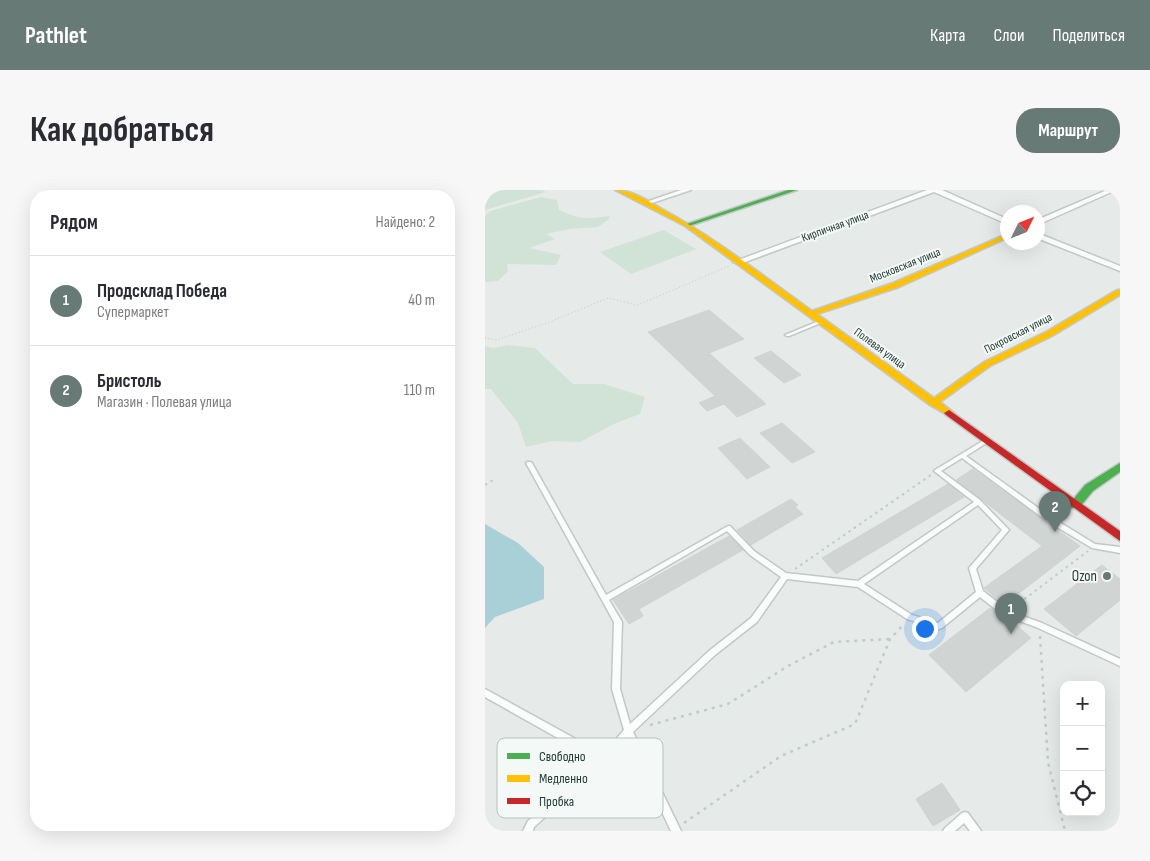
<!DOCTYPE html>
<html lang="ru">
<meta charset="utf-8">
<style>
:root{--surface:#fff;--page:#f7f7f7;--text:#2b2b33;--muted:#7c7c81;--line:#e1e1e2;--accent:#687a75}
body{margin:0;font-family:"Sofia Sans Condensed",sans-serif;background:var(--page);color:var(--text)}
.controls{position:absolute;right:15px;bottom:15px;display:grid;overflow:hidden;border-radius:10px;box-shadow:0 5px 20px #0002}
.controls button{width:45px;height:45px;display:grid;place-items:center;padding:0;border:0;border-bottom:1px solid var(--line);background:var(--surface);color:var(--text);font:25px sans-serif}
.compass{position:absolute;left:515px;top:15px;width:45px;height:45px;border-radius:50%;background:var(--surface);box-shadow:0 5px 20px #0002;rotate:47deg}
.you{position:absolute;left:439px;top:438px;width:18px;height:18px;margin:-12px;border:4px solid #fff;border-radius:50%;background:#1a73e8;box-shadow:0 0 0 8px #1a73e833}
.badge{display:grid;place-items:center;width:32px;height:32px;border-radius:50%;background:var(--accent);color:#fff;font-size:16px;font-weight:700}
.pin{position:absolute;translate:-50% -41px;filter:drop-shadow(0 1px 2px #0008)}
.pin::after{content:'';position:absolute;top:26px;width:18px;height:15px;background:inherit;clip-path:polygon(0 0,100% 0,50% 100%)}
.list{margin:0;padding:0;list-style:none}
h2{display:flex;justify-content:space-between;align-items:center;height:65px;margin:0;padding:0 20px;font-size:21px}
h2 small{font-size:16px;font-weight:400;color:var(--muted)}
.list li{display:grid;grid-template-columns:32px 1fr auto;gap:15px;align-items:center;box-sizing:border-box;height:90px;padding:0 20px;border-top:1px solid var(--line)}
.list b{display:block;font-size:19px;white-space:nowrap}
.list p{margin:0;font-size:16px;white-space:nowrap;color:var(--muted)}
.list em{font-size:16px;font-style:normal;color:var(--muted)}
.icon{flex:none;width:28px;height:28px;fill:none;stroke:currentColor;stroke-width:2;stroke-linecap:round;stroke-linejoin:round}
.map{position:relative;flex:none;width:635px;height:641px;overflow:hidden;border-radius:20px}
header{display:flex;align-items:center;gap:30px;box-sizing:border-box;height:70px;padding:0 25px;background:var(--accent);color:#fff}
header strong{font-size:24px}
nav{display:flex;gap:28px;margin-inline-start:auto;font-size:18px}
.intro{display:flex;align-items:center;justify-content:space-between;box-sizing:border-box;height:120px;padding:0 30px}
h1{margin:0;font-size:35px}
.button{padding:12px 22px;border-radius:20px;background:var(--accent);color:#fff;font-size:18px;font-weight:700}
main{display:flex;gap:30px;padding:0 30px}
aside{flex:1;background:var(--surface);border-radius:20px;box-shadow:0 5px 20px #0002}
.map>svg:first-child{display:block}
</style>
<header>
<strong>Pathlet</strong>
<nav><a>Карта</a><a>Слои</a><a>Поделиться</a></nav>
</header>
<div class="intro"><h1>Как добраться</h1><a class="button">Маршрут</a></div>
<main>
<aside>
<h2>Рядом<small>Найдено: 2</small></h2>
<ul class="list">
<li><span class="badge">1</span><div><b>Продсклад Победа</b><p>Супермаркет</p></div><em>40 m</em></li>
<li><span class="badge">2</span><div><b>Бристоль</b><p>Магазин · Полевая улица</p></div><em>110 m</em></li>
</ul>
</aside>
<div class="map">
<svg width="635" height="641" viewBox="0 0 635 641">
<rect width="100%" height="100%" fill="#e6ebe9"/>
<g fill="#d0e3d6">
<path d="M0,0H57L61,2L0,20Z"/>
<path d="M56,7L72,10L74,20C95,30 102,29 125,26L124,29L113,37L85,39L61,44L70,49L44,58L76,65L71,75L22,74L23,81L13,91L0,92V26L5,21Z"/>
<path d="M179,40L211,59L146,84L115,62Z"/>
<path d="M23,155L50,158L88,194H119L160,207L155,224L131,233L95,252L67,251L41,257L33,233L6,199H0V156L8,158Z"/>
</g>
<path fill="#a9d0d6" d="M0,334L33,353L59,377V409L10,427L0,438Z"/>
<g fill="#d0d4d3" stroke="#cfd4d2">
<path d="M224,120L259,149L224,163L281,214L252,227L239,214L222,221L214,213L230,206L163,142Z"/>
<path d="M286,161L316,185L299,193L269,168Z"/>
<path d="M297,233L330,262L307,273L275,243Z"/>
<path d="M255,248L285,277L262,289L233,258Z"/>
<path d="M488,279L595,356L519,415L499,398L557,356L471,290Z"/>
<path d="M463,294L479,307L351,384L337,368Z"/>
<path d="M306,309L313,315L310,317L318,324L266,355L252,340Z"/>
<path d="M244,346L258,360L154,419L158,426L144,434L128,410Z"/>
<path d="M617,375L635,389V410L591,446L559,419Z"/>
<path d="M505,418L517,426L526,430L546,448L481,502L444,465Z"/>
<path d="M457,593L475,620L448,636L431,609Z"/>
</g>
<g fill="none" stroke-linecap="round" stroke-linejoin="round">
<g stroke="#c3c8c6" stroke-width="3">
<g id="lane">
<path d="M334,131H336L338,132L304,146H302L300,145Z"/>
<path d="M501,249L503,250L504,251L503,252L481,266L566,327L610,354L635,357V363L607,358L562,331L477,268L456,281L495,310L524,340L491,379L498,401L524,421L557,433L635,469V476L551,437L518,425L495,407L457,438L454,439L422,429L373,397L302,389L272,432L230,465L148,542L196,641H186L142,548L122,572L49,637L48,641H38L43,631L112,570L0,507V499L118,564L139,540L127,499L129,432L41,273L42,272H46L47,273L121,405L243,336H245L269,361L301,383L373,391L489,312L449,281L450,280ZM493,315L517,340L484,378L491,402L453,433L427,425L379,394ZM242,341L265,365L296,387L266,428L224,461L145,534L135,499L137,432L124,410Z"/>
<path d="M480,622L483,623L496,641H485L479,633L470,641H458L460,638L477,623Z"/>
</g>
</g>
<g stroke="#c3c8c6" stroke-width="3">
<g id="street">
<path d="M196,0H206L164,14L158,13Z"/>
<path d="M442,0H457L522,29V34L449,2L255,74L248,72Z"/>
<path d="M622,0H631L552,35V30Z"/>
<path d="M552,43L635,76V81L552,48Z"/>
</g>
</g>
<g stroke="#c2c8c6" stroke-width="3">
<g id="fast">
<path d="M303,0H312L204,36L199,35Z"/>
<path d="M635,273V282L608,301L594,318H586L584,315L586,312L600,295Z"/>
</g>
</g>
<g stroke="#c2c8c6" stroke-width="3">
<path id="slow" d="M130,0C146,0 162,10 175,18C229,47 277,85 327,121L408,93L522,44V48L414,97L332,124L449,208L499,172L561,142L632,100H635V105L567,146L505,176L455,212L469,223L464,226L445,215L200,36Z"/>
</g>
<g stroke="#c2c8c6" stroke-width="3">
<path id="jam" d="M464,220L635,341V351L461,225L459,223Z"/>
</g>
<path stroke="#c2cbc7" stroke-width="1" stroke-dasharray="1 2.5" stroke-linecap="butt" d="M0,148L12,150L67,131L123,108L153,115L244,76"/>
<g stroke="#c2cbc7" stroke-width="2" stroke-dasharray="2.5 4" stroke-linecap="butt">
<path d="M0,295L8,290"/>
<path d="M310,379L446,285"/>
<path d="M529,417L603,361"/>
</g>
<g stroke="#c2cbc7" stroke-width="2.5" stroke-dasharray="3 5" stroke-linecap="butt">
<path d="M555,446L563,572L580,641"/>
<path d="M165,535L243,514L303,476L349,452L405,449"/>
<path d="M199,633L296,566L370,534L405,449L419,434"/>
</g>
<use href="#lane" fill="#fbfcfc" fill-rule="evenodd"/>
<use href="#street" fill="#fbfcfc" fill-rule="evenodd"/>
<use href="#fast" fill="#4caf50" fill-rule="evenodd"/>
<use href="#slow" fill="#ffc107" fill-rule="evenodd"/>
<use href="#jam" fill="#c62828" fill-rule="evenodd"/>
</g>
<circle fill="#687a75" stroke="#f4f9f7" stroke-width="2" cx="622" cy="386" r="5"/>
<g text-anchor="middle" stroke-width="4" stroke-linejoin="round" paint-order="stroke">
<g font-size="12" fill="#243d37" stroke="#f4f9f7">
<text transform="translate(350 36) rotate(-20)" y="4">Кирпичная улица</text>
<text transform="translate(420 75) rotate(-22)" y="4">Московская улица</text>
<text transform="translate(533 143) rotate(-27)" y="4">Покровская улица</text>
<text transform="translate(395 158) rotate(36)" y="4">Полевая улица</text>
</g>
<g font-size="15" fill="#243d37" stroke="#f4f9f7" text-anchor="end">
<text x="612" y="391">Ozon</text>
</g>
</g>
<rect x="12" y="548" width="166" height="80" rx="8" fill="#f4f9f7" stroke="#b6c1bd" stroke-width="1"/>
<rect x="22" y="563" width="23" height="6" fill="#4caf50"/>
<rect x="22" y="585" width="23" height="7" fill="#ffc107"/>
<rect x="22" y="608" width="23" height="6" fill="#c62828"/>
<g font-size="14" fill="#243d37">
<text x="54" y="571">Свободно</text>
<text x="54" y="593">Медленно</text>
<text x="54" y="616">Пробка</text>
</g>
</svg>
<div class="controls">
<button>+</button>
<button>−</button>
<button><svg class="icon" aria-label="locate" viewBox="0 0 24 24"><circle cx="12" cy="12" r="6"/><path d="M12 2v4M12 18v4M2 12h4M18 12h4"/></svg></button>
</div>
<svg class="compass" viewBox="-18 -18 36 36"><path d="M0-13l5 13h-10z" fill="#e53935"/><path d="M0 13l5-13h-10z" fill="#7c7c81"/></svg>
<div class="you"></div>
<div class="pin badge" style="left:526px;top:444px">1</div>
<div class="pin badge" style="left:570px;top:342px">2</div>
</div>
</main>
